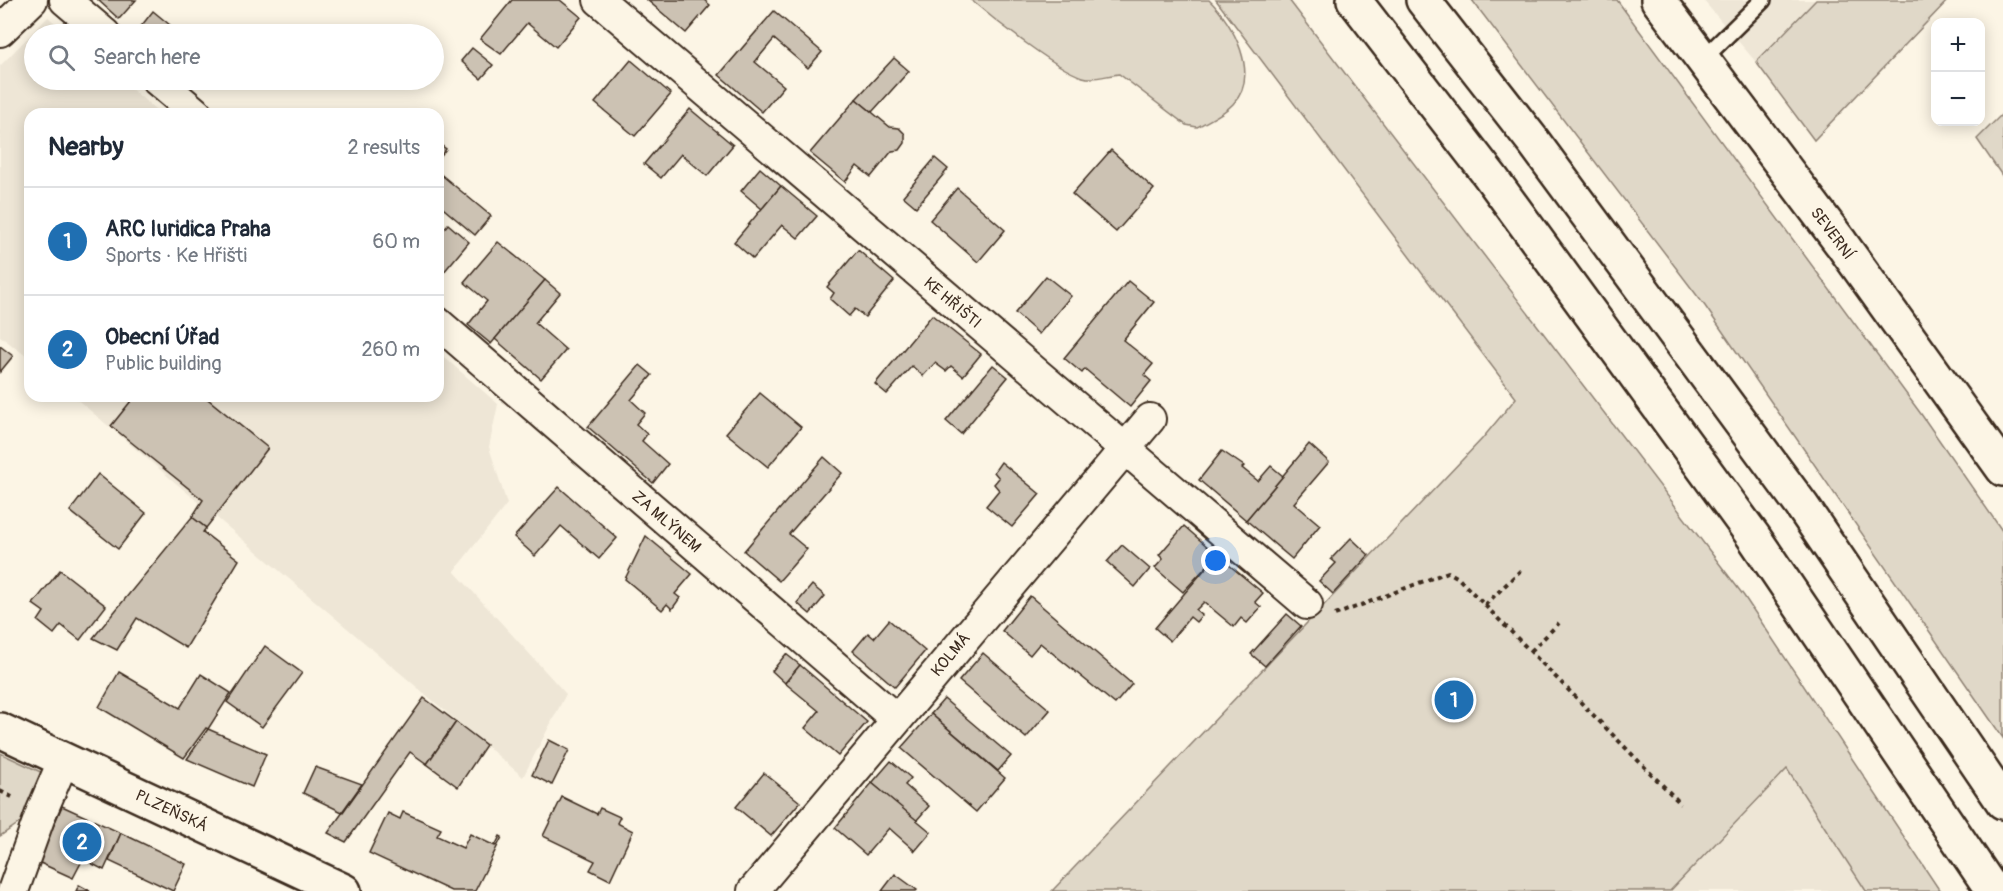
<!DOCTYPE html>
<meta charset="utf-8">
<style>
:root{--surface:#fff;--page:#f6f6f7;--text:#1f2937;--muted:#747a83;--line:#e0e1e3;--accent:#1f6fb2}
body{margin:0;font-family:Pangolin,sans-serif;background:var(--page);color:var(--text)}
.controls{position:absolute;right:18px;top:18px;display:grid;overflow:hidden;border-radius:12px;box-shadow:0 3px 15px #0003}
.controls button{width:54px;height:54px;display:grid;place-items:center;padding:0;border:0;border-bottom:2px solid var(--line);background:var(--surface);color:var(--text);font:30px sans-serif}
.you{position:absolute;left:1216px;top:561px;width:21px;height:21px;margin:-15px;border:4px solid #fff;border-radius:50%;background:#1a73e8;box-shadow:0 0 0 9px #1a73e833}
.badge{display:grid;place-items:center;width:39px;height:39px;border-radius:50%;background:var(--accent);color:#fff;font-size:20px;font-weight:700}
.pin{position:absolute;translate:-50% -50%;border:3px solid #fff;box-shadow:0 2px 6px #0006}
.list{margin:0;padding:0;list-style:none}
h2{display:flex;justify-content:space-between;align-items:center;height:78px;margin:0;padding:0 24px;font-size:26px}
h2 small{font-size:20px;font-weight:400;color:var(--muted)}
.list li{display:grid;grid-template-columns:39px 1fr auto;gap:18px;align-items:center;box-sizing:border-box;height:108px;padding:0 24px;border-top:2px solid var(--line)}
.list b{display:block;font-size:22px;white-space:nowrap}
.list p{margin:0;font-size:20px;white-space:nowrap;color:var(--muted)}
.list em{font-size:20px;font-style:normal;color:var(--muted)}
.icon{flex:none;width:33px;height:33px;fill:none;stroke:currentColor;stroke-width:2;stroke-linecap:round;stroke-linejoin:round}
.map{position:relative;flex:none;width:2003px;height:891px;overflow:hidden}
.search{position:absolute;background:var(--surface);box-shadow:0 3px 15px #0003;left:24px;top:24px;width:420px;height:66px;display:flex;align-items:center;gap:15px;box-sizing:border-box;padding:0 21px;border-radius:33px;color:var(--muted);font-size:22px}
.panel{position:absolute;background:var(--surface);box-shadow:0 3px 15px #0003;left:24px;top:108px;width:420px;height:294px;border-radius:18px}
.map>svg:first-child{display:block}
</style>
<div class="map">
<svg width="2003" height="891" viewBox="0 0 2003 891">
<rect width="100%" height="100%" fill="#fcf5e5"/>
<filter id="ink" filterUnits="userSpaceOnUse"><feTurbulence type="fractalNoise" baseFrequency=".0167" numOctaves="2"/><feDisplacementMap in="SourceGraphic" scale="12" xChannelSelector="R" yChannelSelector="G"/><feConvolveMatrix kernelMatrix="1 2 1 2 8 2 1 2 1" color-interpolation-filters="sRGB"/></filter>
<g filter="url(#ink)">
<g fill="#eee6d6">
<path d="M1703,0H1816L1756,62Z"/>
<path d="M48,17L68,34H34V80H121L161,114H30V359L0,336V66Z"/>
<path d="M438,352L498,404L489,447L507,504L454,571L566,694L523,777L73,396H438Z"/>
<path d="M1787,769L1866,891H1670Z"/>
</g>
<g fill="#e0d8c8" stroke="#8e8173" stroke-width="1.5">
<path d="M971,0H1209C1233,23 1261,75 1233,104C1224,114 1209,120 1197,127L1186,125L1119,74C1109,75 1097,79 1087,78C1063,75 991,17 971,0Z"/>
<path d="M1216,0H1289L1744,596L1940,891H1866L1787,769L1670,891H1052L1482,439L1516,398Z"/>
<path d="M1472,0H1617L1921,414L2003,532V738L1705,306Z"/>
<path d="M1816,0H1948L1814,140L1756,62Z"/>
<path d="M2003,113V177L1977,139Z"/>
<path d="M0,753L45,774L28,817L0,836Z"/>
</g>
<g fill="#ccc2b3" stroke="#3b2a1e" stroke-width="1.5">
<path d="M98,0H136L119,19Z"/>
<path d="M512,0H560L581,17L556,47L527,23L501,54L480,39Z"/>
<path d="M647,0H704L710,5L686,33Z"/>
<path d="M153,11L170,25L162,34H135Z"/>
<path d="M774,11L822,52L808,68L774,39L755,62L784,86L762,112L719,75Z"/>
<path d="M472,48L493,65L481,79L461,61Z"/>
<path d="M894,58L909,71L872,112L856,99Z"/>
<path d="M631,60L671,94L635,136L595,103Z"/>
<path d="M856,99L890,127L899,128L905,134V143L900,150L892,151L871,177L857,166L845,182L810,153Z"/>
<path d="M690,109L733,145L707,176L681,154L661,178L644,164Z"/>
<path d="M438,143L446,149L438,159Z"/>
<path d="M1111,150L1154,189L1116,232L1072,194Z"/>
<path d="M935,158L948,169L916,207L903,196Z"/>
<path d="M760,168L781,186L762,209L741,191Z"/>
<path d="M438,172L491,216L475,235L438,204Z"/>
<path d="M781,186L817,216L798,238L782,225L753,259L734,242Z"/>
<path d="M957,188L1005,230L978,262L930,220Z"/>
<path d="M448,224L469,242L438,279V236Z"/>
<path d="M498,242L545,280L491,344L468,325L487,301L464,282Z"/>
<path d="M858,250L894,281L865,317L855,309L849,316L830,299L834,293L827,287Z"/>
<path d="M1046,276L1071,296L1039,334L1015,313Z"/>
<path d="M545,280L560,293L535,323L566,350L541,379L495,339Z"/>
<path d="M1128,281L1154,302L1123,340L1153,364L1144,375L1151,381L1130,407L1085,369L1082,373L1064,358Z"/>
<path d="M932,315L981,354L963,376L951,366L946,371L935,363L923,376L912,366L887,394L875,384Z"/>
<path d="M0,346L13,356L0,372Z"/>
<path d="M640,365L652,375L631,400L645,413L636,424L647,434L642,441L668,464L653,483L588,427Z"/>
<path d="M993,365L1008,377L961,434L946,421Z"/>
<path d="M760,393L801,427L768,467L726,433Z"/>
<path d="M135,396H204L268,448L206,528L192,517L203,500L111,426Z"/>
<path d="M1309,444L1329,462L1294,503L1320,525L1292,559L1246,520Z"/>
<path d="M1222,451L1244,466L1242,468L1258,481L1271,466L1283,476L1246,520L1199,480Z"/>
<path d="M824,457L842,473L789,534L807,549L779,581L744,551Z"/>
<path d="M1001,462L1040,494L1012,527L986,506L999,490L994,484L999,478L994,472Z"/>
<path d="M98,474L146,513L118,549L70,511Z"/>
<path d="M559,487L617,538L599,559L561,526L535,556L514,537Z"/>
<path d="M192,517L206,528L203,532L239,560L186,648L137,618L117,650L93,638Z"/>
<path d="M1184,526L1217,555L1183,592L1155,568L1163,559L1159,555Z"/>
<path d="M646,536L692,574L675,594L680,598L672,609L667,604L662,610L625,579Z"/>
<path d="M1351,538L1369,555L1333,594L1319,581L1336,563L1331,559Z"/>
<path d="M1122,545L1150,569L1135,587L1107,562Z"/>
<path d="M1217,555L1263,593L1255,602L1261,607L1247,623L1241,618L1234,627L1204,602L1196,610L1202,615L1196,622L1190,617L1170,641L1155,628Z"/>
<path d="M60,570L106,606L80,640L61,625L54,634L38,621L44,612L33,604Z"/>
<path d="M812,585L825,596L810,614L797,603Z"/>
<path d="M1030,596L1132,684L1115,704L1040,643L1030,655L1002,631Z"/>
<path d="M1287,614L1301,626L1265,666L1251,654Z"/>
<path d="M889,620L925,651L895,687L853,651L868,633L874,638Z"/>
<path d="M265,646L302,673L262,727L227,702Z"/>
<path d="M983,653L1050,710L1026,738L959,681Z"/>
<path d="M786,654L800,665L785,683L772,671Z"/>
<path d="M800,665L867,722L838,756L805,728L819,711L785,683Z"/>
<path d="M119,672L180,708L201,674L231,693L208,729L206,728L184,758L99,707Z"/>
<path d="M424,698L456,722L427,764L410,752L346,842L328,833Z"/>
<path d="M944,699L1011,756L998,771L931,714Z"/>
<path d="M931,714L1005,778L976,812L901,748Z"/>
<path d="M456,722L486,745L458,787L427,764Z"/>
<path d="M208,729L266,754L252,787L187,759Z"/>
<path d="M549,740L569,750L552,785L532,775Z"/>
<path d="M891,761L911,778L905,785L929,806L916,821L872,783Z"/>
<path d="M315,767L362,784L342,812L303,793Z"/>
<path d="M764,773L800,802L771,836L736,807Z"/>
<path d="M872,783L931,832L915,851L889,828L866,855L835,828Z"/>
<path d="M562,797L597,814L600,808L620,817L617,823L633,831L610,880L590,870L595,861L543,836Z"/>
<path d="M62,806L121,833L104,870L83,859L73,878L38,862Z"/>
<path d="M403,812L441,829L437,836L463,848L470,834L495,846L500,836L502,837L475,891H451L369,853L388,813L400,819Z"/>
<path d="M121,833L186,864L173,891L109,861Z"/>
<path d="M895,874L917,890L916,891H882Z"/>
<path d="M79,885L90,891H76Z"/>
</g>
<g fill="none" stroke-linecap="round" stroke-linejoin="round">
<g stroke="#3b2a1e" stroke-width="20">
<path id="lane" d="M1703,59L1763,0"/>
</g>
<g stroke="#3b2a1e" stroke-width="34">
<g id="street">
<path d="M65,0L105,34"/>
<path d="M599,0L1307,604"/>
<path d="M0,31L32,0"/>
<path d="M157,80L197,114"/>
<path d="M438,323L896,719"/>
<path d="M13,891L41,813L64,759"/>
<path d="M753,891L1150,419"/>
</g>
</g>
<g stroke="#3b2a1e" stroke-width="38">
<g id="secondary">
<path d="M1658,0L1841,243L2003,469"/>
<path d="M0,730L344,891"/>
</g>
</g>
<g stroke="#3b2a1e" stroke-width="38">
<g id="highway">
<path d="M1354,0L1490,176L1753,536L1993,891"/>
<path d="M1423,0L1533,141L1802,506L2003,802"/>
</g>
</g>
<g stroke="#3b2a1e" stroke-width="4" stroke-dasharray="4.5 4.5" stroke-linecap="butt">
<path d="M1485,605L1521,570"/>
<path d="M1335,615L1448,572L1457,577L1681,804"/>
<path d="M1531,651L1559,623"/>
<path d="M0,791L14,798"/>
</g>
<use href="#lane" stroke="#fcf5e5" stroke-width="15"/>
<use href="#street" stroke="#fcf5e5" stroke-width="30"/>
<use href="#secondary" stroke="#fcf5e5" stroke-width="33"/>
<use href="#highway" stroke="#fcf5e5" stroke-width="33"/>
</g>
</g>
<g text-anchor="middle" stroke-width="5" stroke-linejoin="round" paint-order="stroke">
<g font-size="16" fill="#3b2a1e" stroke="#fcf5e5">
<text transform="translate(1833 233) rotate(53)" y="6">SEVERNÍ</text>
<text transform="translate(953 302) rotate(40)" y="6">KE HŘIŠTI</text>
<text transform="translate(667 521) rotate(41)" y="6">ZA MLÝNEM</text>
<text transform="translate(950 654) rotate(-50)" y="6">KOLMÁ</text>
<text transform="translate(172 810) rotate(25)" y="6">PLZEŇSKÁ</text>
</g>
</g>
</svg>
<div class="controls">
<button>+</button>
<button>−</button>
</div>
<div class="you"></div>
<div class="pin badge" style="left:1454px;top:700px">1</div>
<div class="pin badge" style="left:82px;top:842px">2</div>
<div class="search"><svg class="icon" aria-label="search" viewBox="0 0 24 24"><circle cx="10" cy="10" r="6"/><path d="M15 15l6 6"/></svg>Search here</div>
<section class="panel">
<h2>Nearby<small>2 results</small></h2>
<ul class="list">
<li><span class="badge">1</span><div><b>ARC Iuridica Praha</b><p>Sports · Ke Hřišti</p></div><em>60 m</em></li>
<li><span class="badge">2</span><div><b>Obecní Úřad</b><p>Public building</p></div><em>260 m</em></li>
</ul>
</section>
</div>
